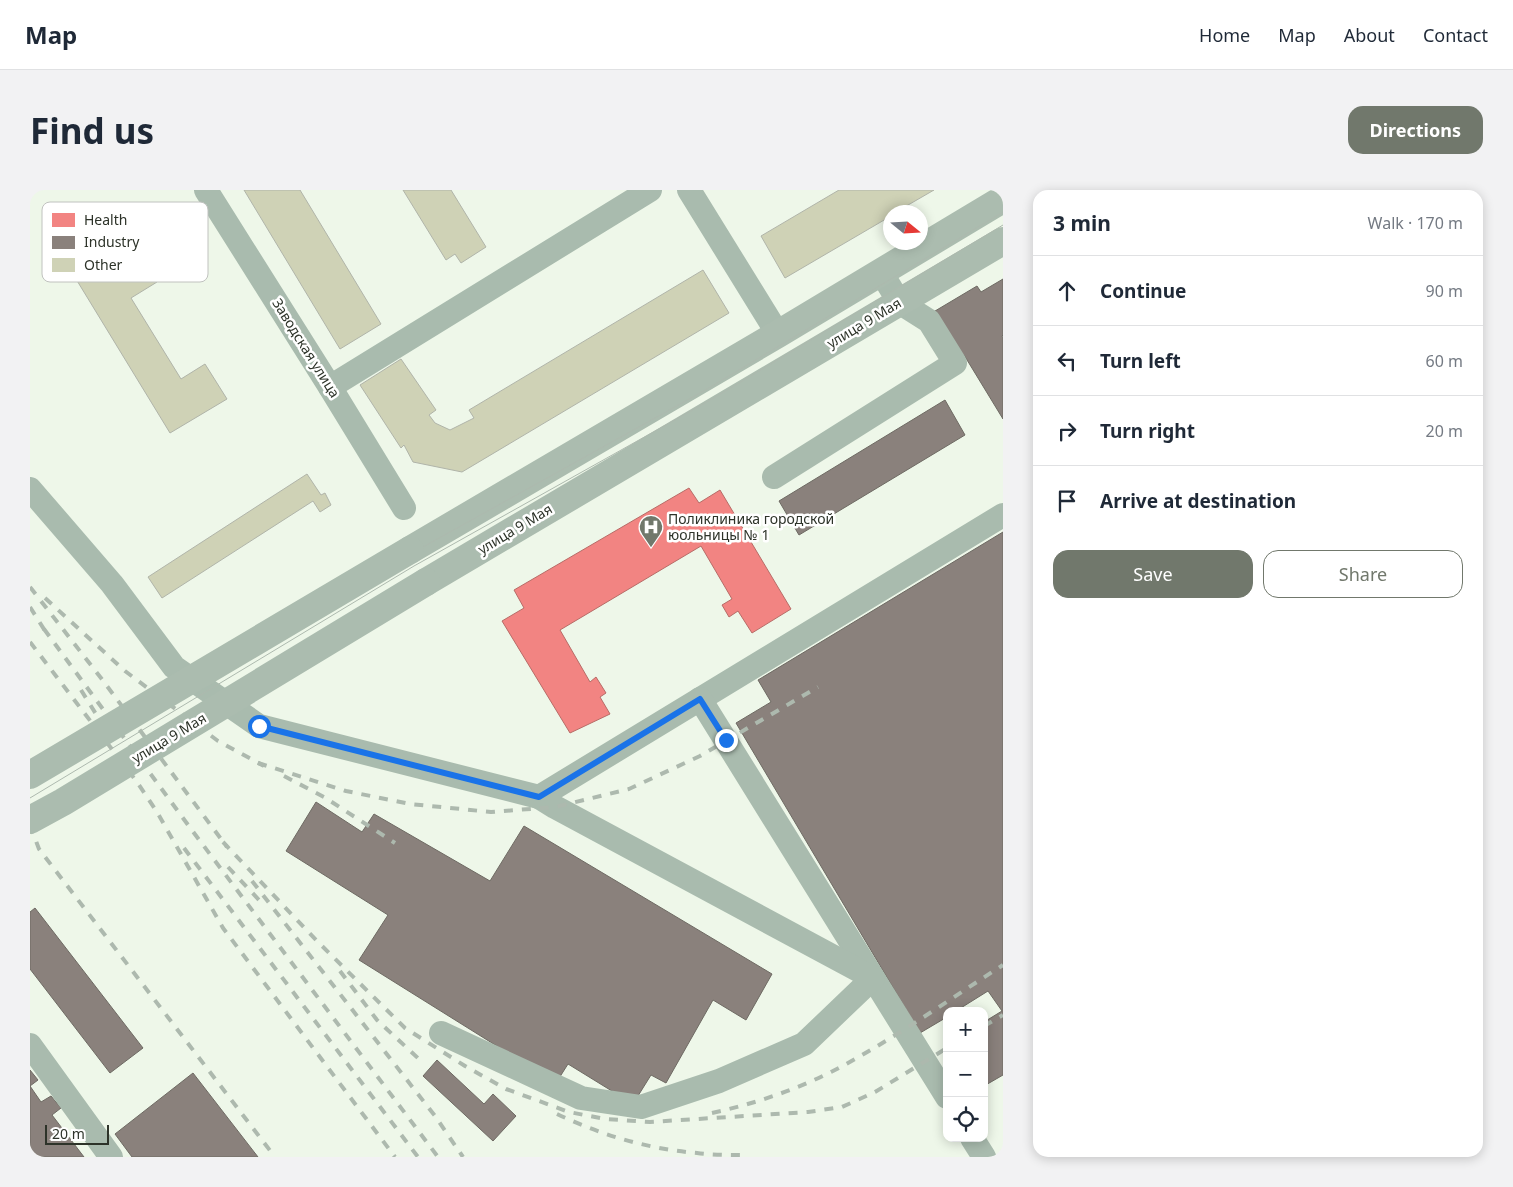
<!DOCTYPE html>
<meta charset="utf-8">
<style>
:root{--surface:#fff;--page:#f2f2f3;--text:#1f2937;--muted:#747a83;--line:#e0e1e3;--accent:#71786c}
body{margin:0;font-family:"Noto Sans",sans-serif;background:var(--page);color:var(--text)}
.controls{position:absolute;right:15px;bottom:15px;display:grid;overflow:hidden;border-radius:10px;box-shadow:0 2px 12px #0003}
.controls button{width:45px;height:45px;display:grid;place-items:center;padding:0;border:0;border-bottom:1px solid var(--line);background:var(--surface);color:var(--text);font:25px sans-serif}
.compass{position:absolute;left:853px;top:15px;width:45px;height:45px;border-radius:50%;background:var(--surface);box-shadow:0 2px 12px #0003;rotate:108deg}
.scale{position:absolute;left:15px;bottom:12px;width:64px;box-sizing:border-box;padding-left:5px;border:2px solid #2d3329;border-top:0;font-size:14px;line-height:18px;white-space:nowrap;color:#2d3329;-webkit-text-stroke:4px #fff;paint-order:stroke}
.stop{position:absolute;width:15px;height:15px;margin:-11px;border:4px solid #1a73e8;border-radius:50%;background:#fff}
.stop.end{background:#1a73e8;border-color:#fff;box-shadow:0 1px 5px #0008}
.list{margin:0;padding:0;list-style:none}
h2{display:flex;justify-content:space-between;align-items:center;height:65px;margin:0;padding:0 20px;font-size:21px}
h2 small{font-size:16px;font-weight:400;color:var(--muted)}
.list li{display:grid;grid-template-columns:32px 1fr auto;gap:15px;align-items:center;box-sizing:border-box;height:70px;padding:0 20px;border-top:1px solid var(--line)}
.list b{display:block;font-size:19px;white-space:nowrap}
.list em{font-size:16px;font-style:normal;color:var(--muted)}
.actions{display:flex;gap:10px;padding:15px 20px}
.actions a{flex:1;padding:11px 0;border:1px solid var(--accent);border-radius:15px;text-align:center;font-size:18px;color:var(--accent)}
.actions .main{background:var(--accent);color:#fff}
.icon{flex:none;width:28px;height:28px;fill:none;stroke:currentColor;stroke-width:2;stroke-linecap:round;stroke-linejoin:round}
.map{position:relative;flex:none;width:973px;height:967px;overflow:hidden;border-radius:15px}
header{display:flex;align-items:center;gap:30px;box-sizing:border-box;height:70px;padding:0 25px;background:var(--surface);border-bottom:1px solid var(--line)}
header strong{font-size:24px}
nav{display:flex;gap:28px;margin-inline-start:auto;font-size:18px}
.intro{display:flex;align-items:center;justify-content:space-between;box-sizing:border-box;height:120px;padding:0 30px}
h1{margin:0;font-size:35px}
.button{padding:12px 22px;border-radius:15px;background:var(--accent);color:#fff;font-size:18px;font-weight:700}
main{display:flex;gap:30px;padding:0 30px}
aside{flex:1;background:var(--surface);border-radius:15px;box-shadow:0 2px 12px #0003}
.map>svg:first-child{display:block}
</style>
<header>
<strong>Map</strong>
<nav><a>Home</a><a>Map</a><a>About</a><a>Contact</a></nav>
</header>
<div class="intro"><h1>Find us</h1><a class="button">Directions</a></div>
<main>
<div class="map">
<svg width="973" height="967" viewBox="0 0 973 967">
<rect width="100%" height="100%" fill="#eef7e9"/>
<path fill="#f28482" stroke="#b76c67" d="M659,298L669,313L690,300L761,419L722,443L708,421L699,427L692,415L702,409L671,356L530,440L560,492L566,487L576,503L570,507L580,524L540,543L472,431L494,418L484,400Z"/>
<g fill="#8a817c" stroke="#6e6a63">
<path d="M973,89V145L972,146L973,148V229L934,165L927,169L900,124L947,96L951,102Z"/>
<path d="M915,210L935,245L769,345L749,311Z"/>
<path d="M973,342V885L954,896V832L972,821L958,801L926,821H917V827L890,843L706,533L741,512L728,490Z"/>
<path d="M286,612L332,642L344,624L460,691L494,636L742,784L716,830L683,810L636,893L621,885L603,914L538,874L526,893L329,770L358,725L256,661Z"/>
<path d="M5,718L113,858L80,883L0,779V722Z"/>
<path d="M407,870L454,914L463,904L486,926L463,951L393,886Z"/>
<path d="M0,880L8,890L0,896Z"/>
<path d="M163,883L228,967H102L85,944Z"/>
<path d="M0,896L11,912L21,906L31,918L22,925L54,967H0Z"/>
</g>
<g fill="#cfd2b6" stroke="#b0b4a9">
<path d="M214,0H270L351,134L310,159Z"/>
<path d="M373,0H421L456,57L431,73L425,64L416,70Z"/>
<path d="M809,0H904L866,22H861V26L755,88L731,46Z"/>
<path d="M89,55L93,63L105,55L127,92L101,108L151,189L175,174L197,209L140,243L46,89L77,70L73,65Z"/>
<path d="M673,80L699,123L432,282L383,272L374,255L371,258L330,195L371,169L406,220L399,225L405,233L420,240L444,228L439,220Z"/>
<path d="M277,284L291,305L295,303L301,315L290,322L283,311L132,408L118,387Z"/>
</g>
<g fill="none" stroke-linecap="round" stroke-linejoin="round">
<g stroke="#a9bbae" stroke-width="24">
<path d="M176,0L300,197L374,318"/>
<path d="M659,0L748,144"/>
<path d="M300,197L620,0"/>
<path d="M744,287L925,173L899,131L869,112L851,82"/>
<path d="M0,299L82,394L144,477L229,536L509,607L973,325"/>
<path d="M670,509L917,907"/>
<path d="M411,843L551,908L611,917L689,891L774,854L843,788L525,617L509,607"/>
<path d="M0,855L81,967"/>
<path d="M942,948L954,967"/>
</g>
<g stroke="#abbcaf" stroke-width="28">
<path d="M380,360L748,144L973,9"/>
<path d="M396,392L973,51"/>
</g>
<g stroke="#adb9ae" stroke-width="1">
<path d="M0,594L375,367L677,199L973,22"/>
<path d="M0,608L384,376L684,208L973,35"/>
</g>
<g stroke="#adb9ae" stroke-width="4" stroke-dasharray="9 9" stroke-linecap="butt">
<path d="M0,397L71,488L197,657"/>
<path d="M15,408L95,481L188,551L234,576"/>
<path d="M0,417L17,444"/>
<path d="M14,439L161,639L408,967"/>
<path d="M0,452L107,592L127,622L193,738L365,967"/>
<path d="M51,500L79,545"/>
<path d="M228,573L316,601L380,614L461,622L525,617L599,599L670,566L788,497"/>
<path d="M254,586L294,607L365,653"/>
<path d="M0,635L9,659L245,967"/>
<path d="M193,652L287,751L375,838L435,876L476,899L539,922L575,929L620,932L778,922L812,917L845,902L917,858"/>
<path d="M154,658L388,967"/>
<path d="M198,677L230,711"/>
<path d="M222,691L405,926L433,967"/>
<path d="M310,781L347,830L390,870"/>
<path d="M954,836L973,825"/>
<path d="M682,923C723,914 763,901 801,882C861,851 917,811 973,775"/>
<path d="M527,924C571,945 618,959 667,963C683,965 700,965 716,965"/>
</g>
<g stroke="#abbcaf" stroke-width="28">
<path d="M0,585L380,360"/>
<path d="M0,630L33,612L396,392"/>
</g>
</g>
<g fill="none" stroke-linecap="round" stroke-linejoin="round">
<path stroke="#1a73e8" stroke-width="6" d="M229,536L509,607L670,509L696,550"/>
</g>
<defs>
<g id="hospital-pin" transform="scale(1.25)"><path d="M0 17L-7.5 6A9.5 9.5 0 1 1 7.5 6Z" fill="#71786c" stroke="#fff"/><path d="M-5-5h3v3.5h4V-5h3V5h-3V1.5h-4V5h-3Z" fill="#fff"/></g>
</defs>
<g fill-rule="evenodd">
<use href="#hospital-pin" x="621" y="337"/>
</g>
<g text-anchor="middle" stroke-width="5" stroke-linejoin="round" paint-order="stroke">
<g font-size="14" fill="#2d3329" stroke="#fff">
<text transform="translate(834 133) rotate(-31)" y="5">улица 9 Мая</text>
<text transform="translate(276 158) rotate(58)" y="5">Заводская улица</text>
<text transform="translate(485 339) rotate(-31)" y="5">улица 9 Мая</text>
<text transform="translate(139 548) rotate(-31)" y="5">улица 9 Мая</text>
</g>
<g font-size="14" fill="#2d3329" stroke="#fff" text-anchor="start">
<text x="638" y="334">Поликлиника городской<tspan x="638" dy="16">юольницы № 1</tspan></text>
</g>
</g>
<rect x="12" y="12" width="166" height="80" rx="8" fill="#fff" stroke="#c0c2bf" stroke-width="1"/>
<rect x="22" y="23" width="23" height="14" fill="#f28482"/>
<rect x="22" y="46" width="23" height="13" fill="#8a817c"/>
<rect x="22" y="68" width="23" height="14" fill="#cfd2b6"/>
<g font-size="14" fill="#2d3329">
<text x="54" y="35">Health</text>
<text x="54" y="57">Industry</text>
<text x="54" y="80">Other</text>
</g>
</svg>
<div class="controls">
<button>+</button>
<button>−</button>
<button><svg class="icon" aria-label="locate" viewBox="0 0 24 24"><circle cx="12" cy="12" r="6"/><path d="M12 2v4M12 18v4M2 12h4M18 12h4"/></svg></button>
</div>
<svg class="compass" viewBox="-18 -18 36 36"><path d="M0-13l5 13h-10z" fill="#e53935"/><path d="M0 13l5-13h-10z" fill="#747a83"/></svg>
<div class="scale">20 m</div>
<div class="stop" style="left:229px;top:536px"></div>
<div class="stop end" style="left:696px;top:550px"></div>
</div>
<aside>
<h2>3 min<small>Walk · 170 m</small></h2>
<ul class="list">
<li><svg class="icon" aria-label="ahead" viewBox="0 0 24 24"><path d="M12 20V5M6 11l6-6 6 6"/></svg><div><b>Continue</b></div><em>90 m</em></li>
<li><svg class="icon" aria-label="left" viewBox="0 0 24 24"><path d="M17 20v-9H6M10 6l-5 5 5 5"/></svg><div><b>Turn left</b></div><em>60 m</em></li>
<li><svg class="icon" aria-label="right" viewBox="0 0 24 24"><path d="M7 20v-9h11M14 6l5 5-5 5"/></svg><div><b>Turn right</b></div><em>20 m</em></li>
<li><svg class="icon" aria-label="arrive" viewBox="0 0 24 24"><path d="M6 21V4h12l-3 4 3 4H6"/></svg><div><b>Arrive at destination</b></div></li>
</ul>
<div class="actions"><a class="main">Save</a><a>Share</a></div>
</aside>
</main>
